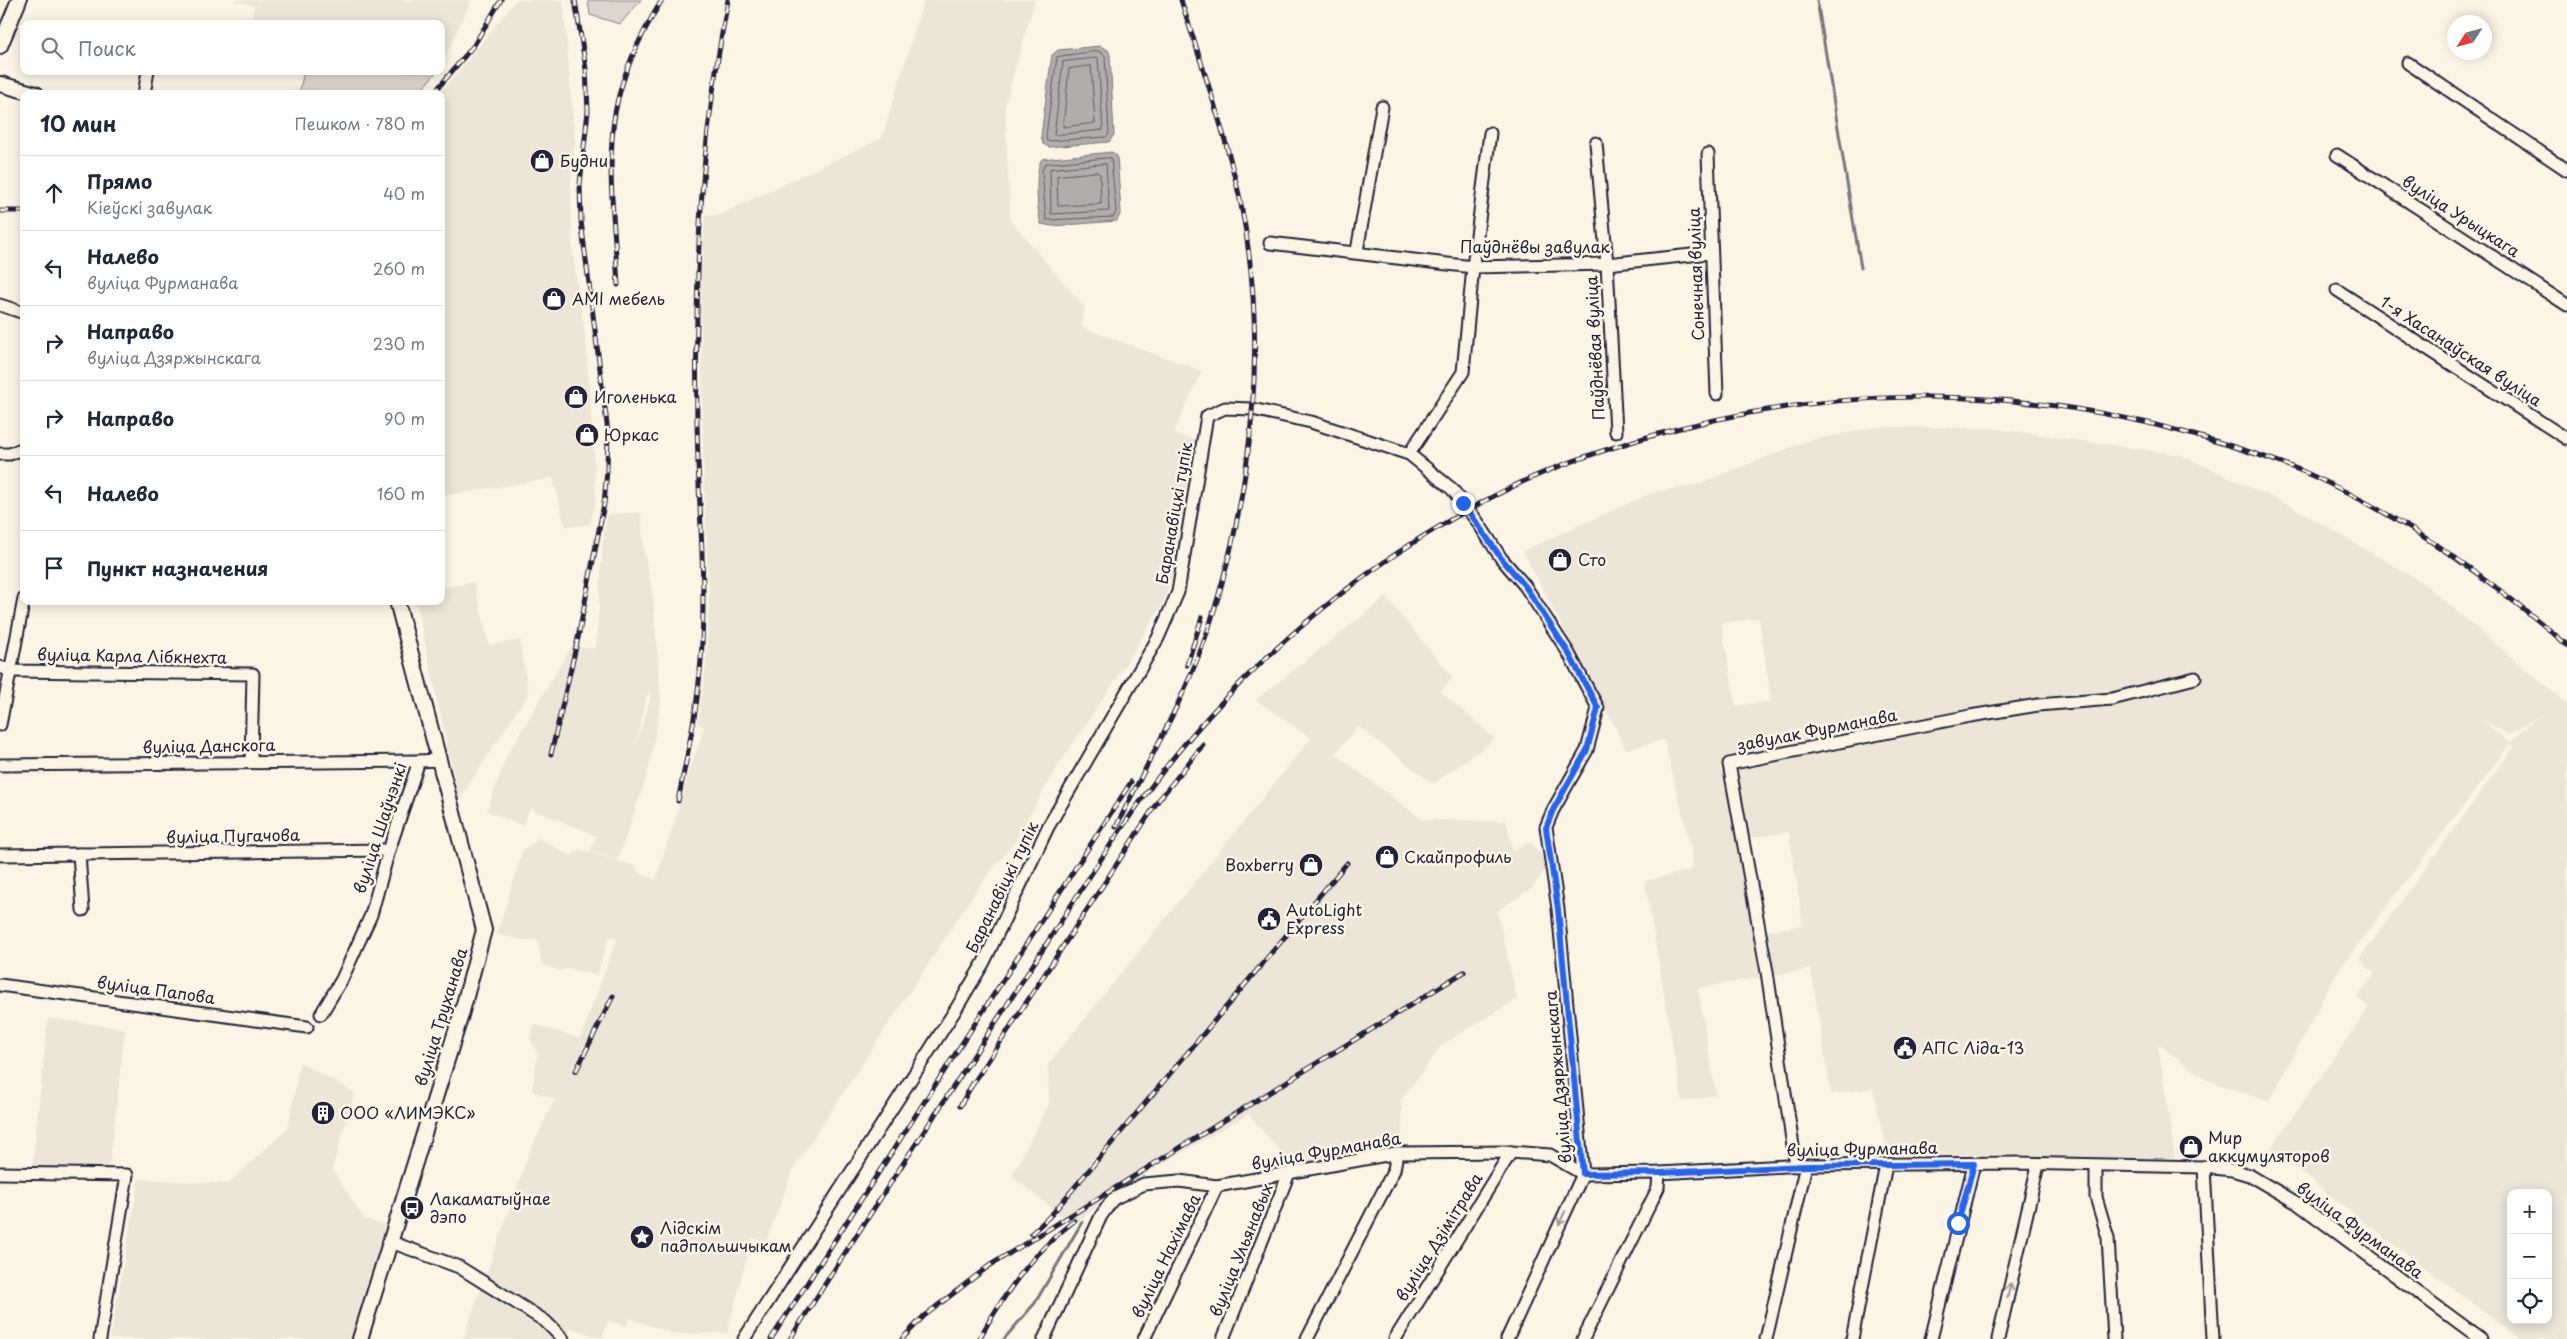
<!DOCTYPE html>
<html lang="ru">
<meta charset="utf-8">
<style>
:root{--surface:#fff;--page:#f6f6f7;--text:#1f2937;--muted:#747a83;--line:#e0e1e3}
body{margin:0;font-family:"Playpen Sans",sans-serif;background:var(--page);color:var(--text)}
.controls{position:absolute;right:15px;bottom:15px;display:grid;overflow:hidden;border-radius:10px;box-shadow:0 2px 12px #0003}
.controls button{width:45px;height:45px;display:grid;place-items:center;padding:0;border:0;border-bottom:1px solid var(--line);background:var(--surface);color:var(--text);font:25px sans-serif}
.compass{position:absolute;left:2447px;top:15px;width:45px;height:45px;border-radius:50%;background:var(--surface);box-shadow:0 2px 12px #0003;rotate:234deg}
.stop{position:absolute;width:15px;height:15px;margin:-11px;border:4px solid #2563eb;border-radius:50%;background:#fff}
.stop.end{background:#2563eb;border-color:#fff;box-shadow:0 1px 5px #0008}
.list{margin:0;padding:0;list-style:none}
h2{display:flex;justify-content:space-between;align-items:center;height:65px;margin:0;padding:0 20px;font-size:21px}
h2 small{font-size:16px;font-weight:400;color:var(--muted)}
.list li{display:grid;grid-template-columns:32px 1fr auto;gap:15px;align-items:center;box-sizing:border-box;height:75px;padding:0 20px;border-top:1px solid var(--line)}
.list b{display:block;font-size:19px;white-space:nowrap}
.list p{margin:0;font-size:16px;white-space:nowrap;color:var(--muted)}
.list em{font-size:16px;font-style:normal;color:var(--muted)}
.icon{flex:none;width:28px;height:28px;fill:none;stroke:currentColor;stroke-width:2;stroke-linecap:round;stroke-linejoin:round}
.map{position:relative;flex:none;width:2567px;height:1339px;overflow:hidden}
.search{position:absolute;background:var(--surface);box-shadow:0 2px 12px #0003;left:20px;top:20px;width:425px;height:55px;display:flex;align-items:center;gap:12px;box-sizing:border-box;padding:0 18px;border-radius:10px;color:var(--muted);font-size:19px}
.panel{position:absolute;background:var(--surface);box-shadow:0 2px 12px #0003;left:20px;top:90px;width:425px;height:515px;border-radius:10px}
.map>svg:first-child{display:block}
</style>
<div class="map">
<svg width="2567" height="1339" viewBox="0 0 2567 1339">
<rect width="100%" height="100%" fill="#fcf5e5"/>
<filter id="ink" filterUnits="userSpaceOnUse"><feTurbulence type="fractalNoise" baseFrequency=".02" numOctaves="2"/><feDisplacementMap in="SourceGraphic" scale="10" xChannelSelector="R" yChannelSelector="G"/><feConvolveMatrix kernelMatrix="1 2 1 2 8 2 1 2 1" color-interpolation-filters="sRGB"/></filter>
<g filter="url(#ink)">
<g fill="#ece5d8" fill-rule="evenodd">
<path d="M231,0H471L446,56L441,55V24H252L254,6Z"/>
<path d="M516,0H563L575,142L571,184L572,248L586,342L594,456L596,499L590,525L565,526L553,478L441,496V94H438L461,69Z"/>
<path d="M924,0H1035L1005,105L1010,220L1085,308L1081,327L1202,371L1175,429L1176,435L1198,441L1182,517L1180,544L1169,586L1162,605L1120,673L1052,775L1014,843L982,882L793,1169L766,1242L752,1238L727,1333L674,1334L629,1318L626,1327L608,1320L602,1338L570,1328L567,1339H463L529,1154L555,1099L532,1091L538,1053L530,1039L534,1024L580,1039L617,939L609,936L597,976L569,968L559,971L541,964L538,939L523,940L497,934L523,850L539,838L571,856L579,849L635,866L638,872L656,880L704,727L698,724L706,668L709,599L703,456L701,280L705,215H719L882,138Z"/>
<path d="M1876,427L1990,428L2181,455L2291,506L2423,583L2567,704V1339H2520L2368,1225L2271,1148L2369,1007L2357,997L2375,974L2359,959L2514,747L2510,744L2337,972L2269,1102L2207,1080L2158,1044L2175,1158L2030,1161L2009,1154L1888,1156L1873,1088L1831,1094L1811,969L1698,988L1716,1095L1682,1101L1645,881L1692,870L1691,848L1664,740L1626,749L1523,551L1651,493L1696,485L1807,441ZM1759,618L1771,701L1736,706L1721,623ZM2538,716L2510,743L2480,719L2509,735ZM1789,832L1803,925L1764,932L1749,838ZM2511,1193H2548V1320H2511Z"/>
<path d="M641,513L644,551L653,596L661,702L648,772L618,860L590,851L597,836L530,808L523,826L487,811L506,757L572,646L596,649L603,539L608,538L603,537L608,514ZM650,689V700L636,745L646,698Z"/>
<path d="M474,582L489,645L520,640L528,694L459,800L416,601H441V588Z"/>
<path d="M1386,597L1453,678L1440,691L1495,739L1433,784L1358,726L1335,754L1423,820L1506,821L1513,851L1530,842L1543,857L1544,871L1533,887L1497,911L1517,999L1443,1044L1401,1100L1403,1163L1295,1168L1248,1114L1125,1186L1073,1225L1012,1176L1049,1104L1048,1064L1311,738L1256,700Z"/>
<path d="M48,1018L125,1029L109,1172L32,1170Z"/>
<path d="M300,1062L355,1093L332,1169L364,1219L387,1226L351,1339H110L139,1179L228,1184L288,1128Z"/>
</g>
<g fill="#dcd6cc" stroke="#7f7c84">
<path d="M588,0H641L620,24L590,15Z"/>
<path d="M304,71H437L418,94H299Z"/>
</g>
<g fill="#b2adab" stroke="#78757e">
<path d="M1100,46L1108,50L1110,55L1114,135L1109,142L1049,147L1043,144L1041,135L1052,55L1058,50Z"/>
<path d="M1112,152L1117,156L1121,212L1117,221L1052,226L1041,224C1037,211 1034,169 1042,159Z"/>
</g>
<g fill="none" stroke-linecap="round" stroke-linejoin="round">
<g stroke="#5c5a68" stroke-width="1">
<path d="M1099,51L1105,56L1109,134L1106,137L1047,141L1046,135L1057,57Z"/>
<path d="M1098,58L1103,130L1054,135L1063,62Z"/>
<path d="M1091,66L1095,123L1063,127L1069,69Z"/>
<path d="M1111,158L1116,211L1114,217L1046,220L1042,170L1045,164Z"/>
<path d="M1106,164L1109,211L1051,214L1050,169Z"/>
<path d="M1097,172L1100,174L1101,204L1058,206L1057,176Z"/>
</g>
<g stroke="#78757e" stroke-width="3">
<path d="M1817,0L1861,268"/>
<path d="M1004,1339L1035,1303L1082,1222"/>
</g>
<g stroke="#22223b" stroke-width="15">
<g id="minor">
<path d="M2408,63L2567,170"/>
<path d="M144,94L148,71"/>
<path d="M1596,143L1607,264L1616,432"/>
<path d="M1708,154L1717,394"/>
<path d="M2337,155L2567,305"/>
<path d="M1270,243L1473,267L1607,264L1710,253"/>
<path d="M1357,251L1382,107"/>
<path d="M2337,290L2567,439"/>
<path d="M0,305L24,313"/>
<path d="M0,454H10L24,448"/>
<path d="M1409,454L1463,372L1473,267L1490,133"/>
<path d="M0,667L11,671L253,674L251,761"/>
<path d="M0,725L24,599"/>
<path d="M0,765L419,761"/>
<path d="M79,854L83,910"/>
<path d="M0,855L389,850"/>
<path d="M0,985L307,1027"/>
<path d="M321,1014L342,979L371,915L389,850L419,761L438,760"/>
<path d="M1796,1166L1767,972L1729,764L1970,716L2038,705L2112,699L2195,678"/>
<path d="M2096,1166V1197L2108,1238L2114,1339"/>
<path d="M2204,1167L2213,1339"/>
<path d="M0,1173L127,1175L100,1339"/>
<path d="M391,1242L459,1267L545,1321L563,1339"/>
<path d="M744,1339L956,1009L984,962L1048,827L1158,638L1178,592L1207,416L1225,408L1252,409L1311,422L1409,454L1452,489L1477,521L1501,558L1525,586L1568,652L1598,708L1587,750L1553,810L1546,827L1558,909L1583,1174L1507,1339"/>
<path d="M1044,1339L1101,1216L1113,1199L1144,1184L1179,1181L1217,1186L1397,1153L1511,1152L1550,1155L1583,1174L1659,1173L1806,1165L2017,1163L2204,1167L2232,1170L2249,1175L2297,1203L2481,1339"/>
<path d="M1144,1339L1217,1186"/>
<path d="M1223,1339L1289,1173"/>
<path d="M1307,1339L1394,1170L1397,1153"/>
<path d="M1395,1339L1511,1152"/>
<path d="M1583,1339L1658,1188L1659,1173"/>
<path d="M1766,1339L1806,1165"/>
<path d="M1852,1339L1886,1165"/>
<path d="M1931,1339L1974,1164"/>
<path d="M1998,1339L2038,1165"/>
</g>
</g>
<g stroke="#22223b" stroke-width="18">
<g id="major">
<path d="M0,46L19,0"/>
<path d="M0,84L36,94"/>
<path d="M360,1339L461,1015L484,930L397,601"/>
</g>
</g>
<use href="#minor" stroke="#fcf5e5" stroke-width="11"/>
<use href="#major" stroke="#fcf5e5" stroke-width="14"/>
<g stroke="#22223b" stroke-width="5">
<g id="rail">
<path d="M433,94L474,45L501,0"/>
<path d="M0,211H24"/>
<path d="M618,285C615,228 606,169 615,113C622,73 641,34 662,0"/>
<path d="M1187,665L1202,617"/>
<path d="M551,754L578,638L604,504L607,470L608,432L581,221L580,184L588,111L586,69L575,0"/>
<path d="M678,801C686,761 695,722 699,682C707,609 701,536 698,463C696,400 696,336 698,273C700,182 711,90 728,0"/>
<path d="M1116,827C1148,761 1186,697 1209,627C1253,491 1269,340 1240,199C1225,132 1202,66 1181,0"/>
<path d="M576,1071L613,996"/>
<path d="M971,1087L1158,801L1203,745"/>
<path d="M960,1106L973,1083"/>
<path d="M1031,1234L1052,1214L1347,863"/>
<path d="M771,1339L1131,782"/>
<path d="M790,1339C871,1211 955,1085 1038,957C1091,875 1142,789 1209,716C1296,621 1400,541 1516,485C1557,465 1601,451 1644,438C1821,386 2005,383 2183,432C2223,443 2263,455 2302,471C2400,514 2486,575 2567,645"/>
<path d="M902,1339L924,1316L989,1266L1464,972"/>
<path d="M979,1339C1004,1294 1032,1253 1074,1221"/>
</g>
</g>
<use href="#rail" stroke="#fcf5e5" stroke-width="3" stroke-dasharray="9" stroke-linecap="butt"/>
</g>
<defs><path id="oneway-shaft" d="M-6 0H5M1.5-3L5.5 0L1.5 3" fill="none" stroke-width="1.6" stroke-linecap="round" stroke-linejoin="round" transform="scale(1.25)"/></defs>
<g stroke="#9a9698">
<use href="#oneway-shaft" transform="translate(1562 1218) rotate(115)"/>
<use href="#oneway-shaft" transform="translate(2009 1291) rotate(-77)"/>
</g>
</g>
<g fill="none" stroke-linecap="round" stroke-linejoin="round" filter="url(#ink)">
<path stroke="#2563eb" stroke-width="6" d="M1463,503L1501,558L1525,586L1568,652L1598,708L1587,750L1553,810L1546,828L1558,909L1583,1174L1659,1173L1806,1166L1974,1164L1958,1223"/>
</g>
<defs>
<g id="shop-disc" transform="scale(1.25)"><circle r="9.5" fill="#22223b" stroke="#fcf5e5"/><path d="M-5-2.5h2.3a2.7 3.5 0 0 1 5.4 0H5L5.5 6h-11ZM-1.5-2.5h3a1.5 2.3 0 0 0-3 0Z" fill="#fff"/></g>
<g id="civic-disc" transform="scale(1.25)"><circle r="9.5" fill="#22223b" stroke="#fcf5e5"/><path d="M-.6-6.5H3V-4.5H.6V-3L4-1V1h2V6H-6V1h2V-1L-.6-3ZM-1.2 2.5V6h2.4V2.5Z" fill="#fff"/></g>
<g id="building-disc" transform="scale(1.25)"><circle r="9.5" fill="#22223b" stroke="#fcf5e5"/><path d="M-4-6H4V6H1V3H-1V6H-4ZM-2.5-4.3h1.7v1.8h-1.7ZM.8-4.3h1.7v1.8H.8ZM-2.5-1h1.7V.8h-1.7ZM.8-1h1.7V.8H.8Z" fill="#fff"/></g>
<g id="bus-disc" transform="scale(1.25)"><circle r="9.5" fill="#22223b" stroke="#fcf5e5"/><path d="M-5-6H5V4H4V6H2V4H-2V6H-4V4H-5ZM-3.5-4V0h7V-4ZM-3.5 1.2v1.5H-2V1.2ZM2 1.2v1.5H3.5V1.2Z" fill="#fff"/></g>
<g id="sight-disc" transform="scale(1.25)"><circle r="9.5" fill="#22223b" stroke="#fcf5e5"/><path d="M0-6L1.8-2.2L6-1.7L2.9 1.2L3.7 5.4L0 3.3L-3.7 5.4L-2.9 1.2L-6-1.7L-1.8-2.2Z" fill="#fff"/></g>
</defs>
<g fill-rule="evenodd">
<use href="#shop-disc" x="542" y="161"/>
<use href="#shop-disc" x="554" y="299"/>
<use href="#shop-disc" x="576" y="397"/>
<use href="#shop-disc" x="587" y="435"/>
<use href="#shop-disc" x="1560" y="560"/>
<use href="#shop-disc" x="1387" y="857"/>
<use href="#shop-disc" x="1311" y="865"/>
<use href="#civic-disc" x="1269" y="919"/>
<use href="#civic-disc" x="1905" y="1048"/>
<use href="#building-disc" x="323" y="1113"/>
<use href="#shop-disc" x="2191" y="1147"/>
<use href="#bus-disc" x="412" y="1208"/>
<use href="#sight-disc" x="642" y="1237"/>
</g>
<g text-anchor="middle" stroke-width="5" stroke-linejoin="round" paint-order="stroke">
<g font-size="16" fill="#22223b" stroke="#fcf5e5" text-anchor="start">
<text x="560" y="167">Будни</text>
<text x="572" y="305">AMI мебель</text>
<text x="594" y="403">Иголенька</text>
<text x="604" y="441">Юркас</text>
<text x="1578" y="566">Сто</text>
<text x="1404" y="863">Скайпрофиль</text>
<text x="1294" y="871" text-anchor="end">Boxberry</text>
<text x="1286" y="916">AutoLight<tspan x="1286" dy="18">Express</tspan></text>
<text x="1922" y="1054">АПС Ліда-13</text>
<text x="340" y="1119">ООО «ЛИМЭКС»</text>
<text x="2208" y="1144">Мир<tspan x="2208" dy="18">аккумуляторов</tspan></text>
<text x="430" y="1205">Лакаматыўнае<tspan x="430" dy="18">дэпо</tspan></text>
<text x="660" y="1234">Лідскім<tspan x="660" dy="18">падпольшчыкам</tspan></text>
</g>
<g font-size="16" fill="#22223b" stroke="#fcf5e5">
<text transform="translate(2461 216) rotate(33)" y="6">вуліца Урыцкага</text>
<text x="1535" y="253">Паўднёвы завулак</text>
<text transform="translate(1696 274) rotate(-92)" y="6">Сонечная вуліца</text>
<text transform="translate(1595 348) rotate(-93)" y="6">Паўднёвая вуліца</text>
<text transform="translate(2461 351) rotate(33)" y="6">1-я Хасанаўская вуліца</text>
<text transform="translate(1174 513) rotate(-80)" y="6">Баранавіцкі тупік</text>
<text transform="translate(132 656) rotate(1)" y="6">вуліца Карла Лібкнехта</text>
<text transform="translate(1817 730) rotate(-11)" y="6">завулак Фурманава</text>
<text transform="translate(209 746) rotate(-1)" y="6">вуліца Данскога</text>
<text transform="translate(380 828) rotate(-72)" y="6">вуліца Шаўчэнкі</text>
<text transform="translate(233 836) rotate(-1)" y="6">вуліца Пугачова</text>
<text transform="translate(1002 887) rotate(-64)" y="6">Баранавіцкі тупік</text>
<text transform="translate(156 990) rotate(8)" y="6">вуліца Папова</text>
<text transform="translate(441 1017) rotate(-73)" y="6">вуліца Труханава</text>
<text transform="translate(1558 1077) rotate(-95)" y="6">вуліца Дзяржынскага</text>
<text transform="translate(1862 1149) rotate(-1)" y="6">вуліца Фурманава</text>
<text transform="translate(1326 1151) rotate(-10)" y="6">вуліца Фурманава</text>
<text transform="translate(2360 1230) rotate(36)" y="6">вуліца Фурманава</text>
<text transform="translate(1439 1237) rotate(-58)" y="6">вуліца Дзімітрава</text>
<text transform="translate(1241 1250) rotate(-68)" y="6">вуліца Ульянавых</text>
<text transform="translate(1166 1256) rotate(-64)" y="6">вуліца Нахімава</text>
</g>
</g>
</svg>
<div class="controls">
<button>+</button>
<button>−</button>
<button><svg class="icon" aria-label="locate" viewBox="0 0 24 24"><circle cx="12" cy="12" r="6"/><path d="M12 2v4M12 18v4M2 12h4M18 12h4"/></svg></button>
</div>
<svg class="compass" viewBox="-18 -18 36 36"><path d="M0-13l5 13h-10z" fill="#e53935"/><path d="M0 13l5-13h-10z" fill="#747a83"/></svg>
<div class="stop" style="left:1958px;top:1223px"></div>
<div class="stop end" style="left:1463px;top:503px"></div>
<div class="search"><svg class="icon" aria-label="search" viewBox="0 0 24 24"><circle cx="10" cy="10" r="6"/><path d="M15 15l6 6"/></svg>Поиск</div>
<section class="panel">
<h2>10 мин<small>Пешком · 780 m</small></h2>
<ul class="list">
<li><svg class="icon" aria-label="ahead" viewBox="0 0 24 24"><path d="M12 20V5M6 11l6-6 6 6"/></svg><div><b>Прямо</b><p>Кіеўскі завулак</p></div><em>40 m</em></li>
<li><svg class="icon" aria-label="left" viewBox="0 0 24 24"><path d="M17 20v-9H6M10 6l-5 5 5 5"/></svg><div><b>Налево</b><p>вуліца Фурманава</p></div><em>260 m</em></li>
<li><svg class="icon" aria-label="right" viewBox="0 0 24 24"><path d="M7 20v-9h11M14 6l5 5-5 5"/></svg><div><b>Направо</b><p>вуліца Дзяржынскага</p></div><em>230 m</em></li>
<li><svg class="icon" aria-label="right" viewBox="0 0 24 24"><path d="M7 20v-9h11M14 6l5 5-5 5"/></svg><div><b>Направо</b></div><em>90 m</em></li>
<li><svg class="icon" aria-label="left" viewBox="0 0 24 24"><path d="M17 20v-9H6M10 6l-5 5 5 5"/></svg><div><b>Налево</b></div><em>160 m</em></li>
<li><svg class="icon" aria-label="arrive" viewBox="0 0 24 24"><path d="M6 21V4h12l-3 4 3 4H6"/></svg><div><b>Пункт назначения</b></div></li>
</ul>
</section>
</div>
